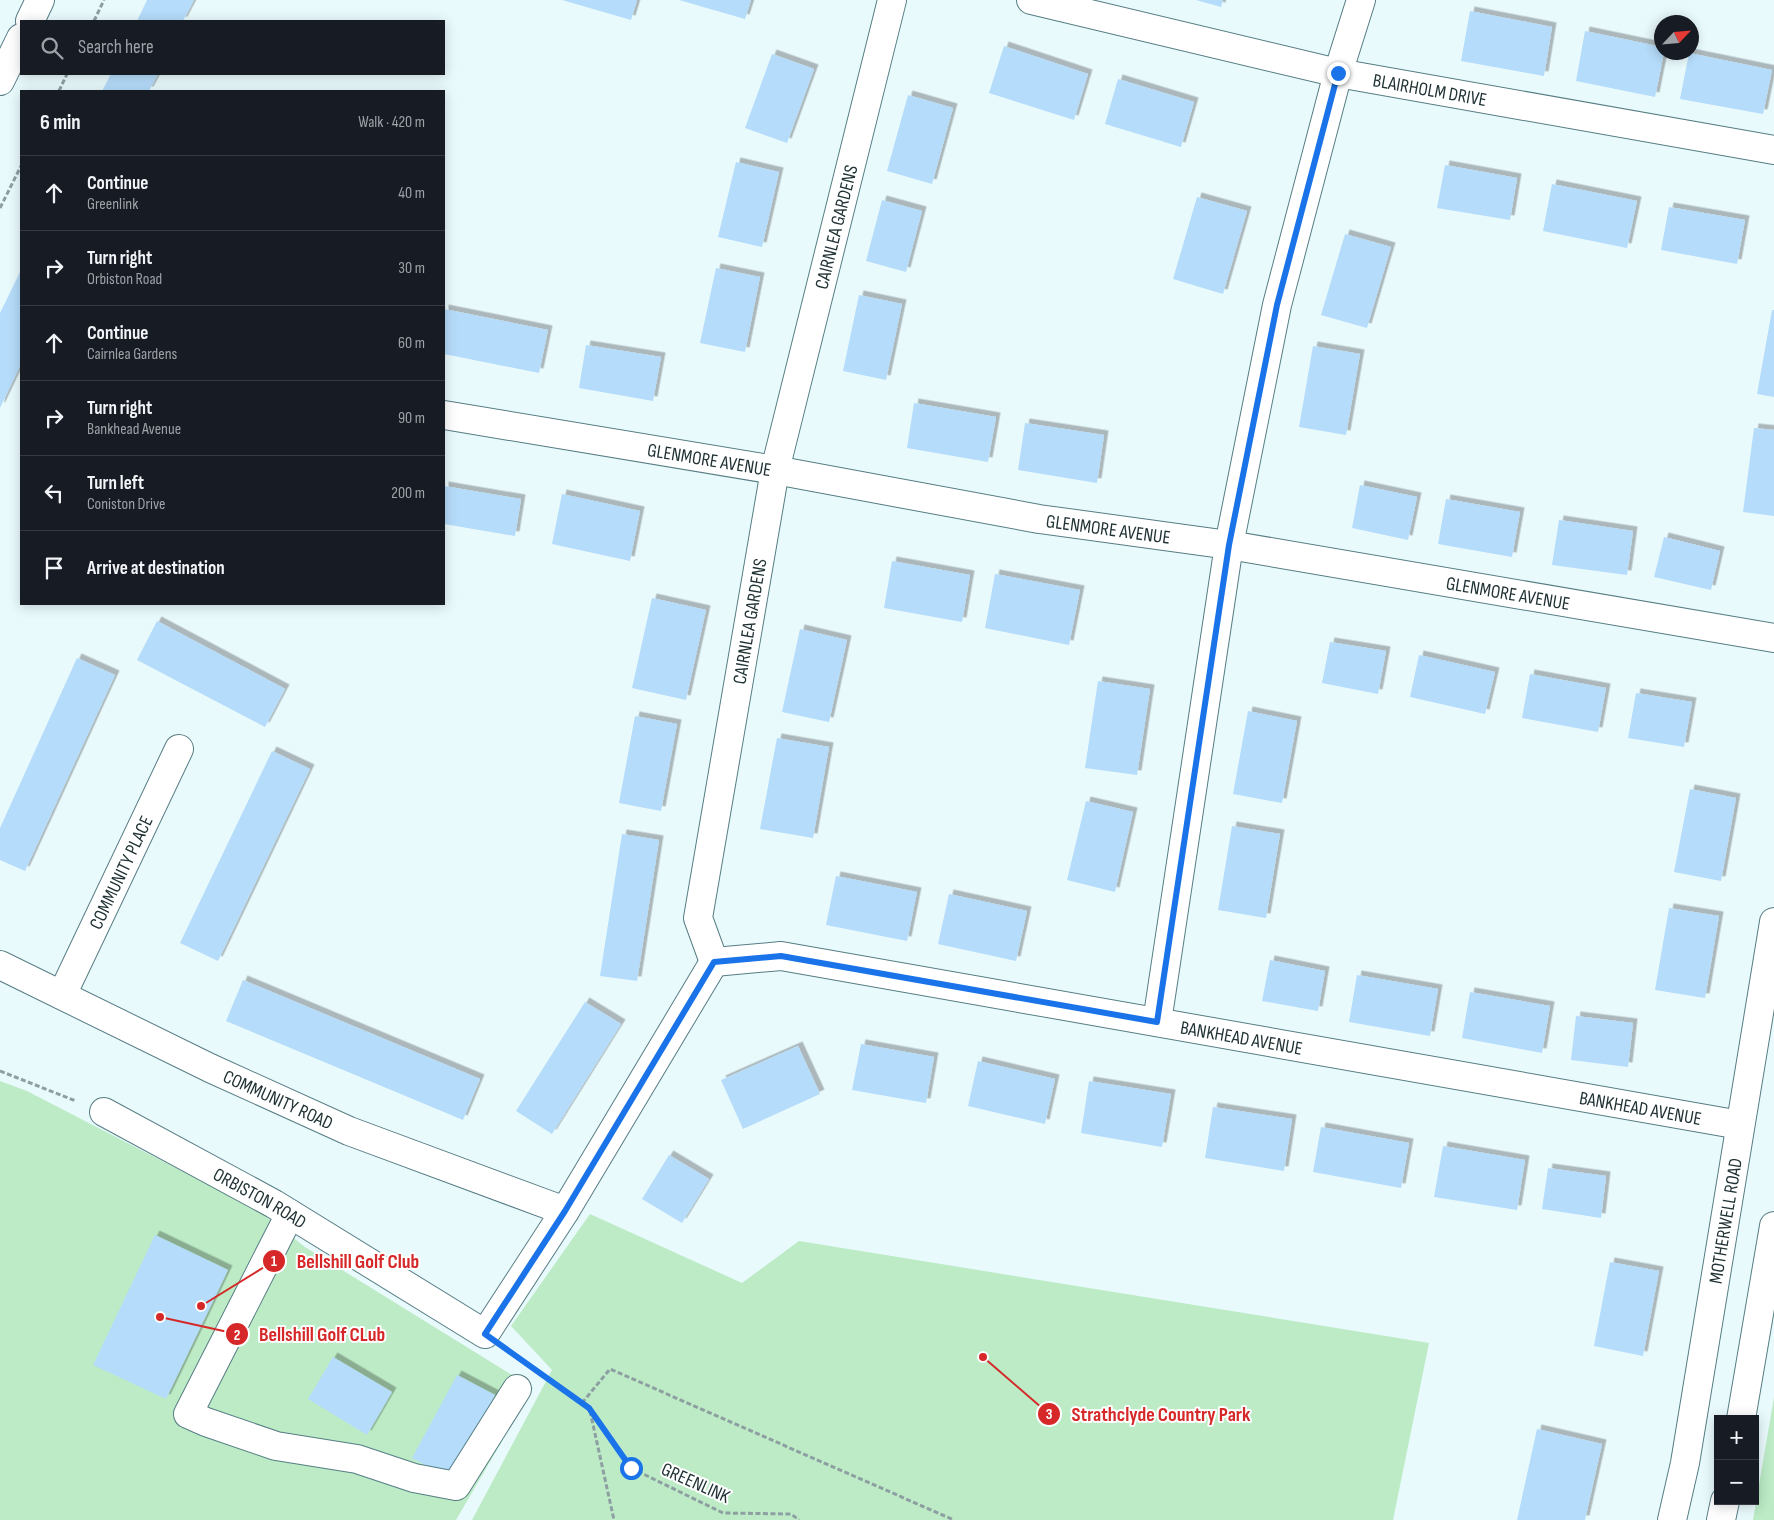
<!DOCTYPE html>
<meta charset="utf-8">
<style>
:root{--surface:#171b24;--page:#242831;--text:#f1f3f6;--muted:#9ea1a6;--line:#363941}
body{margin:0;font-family:"Sofia Sans Condensed",sans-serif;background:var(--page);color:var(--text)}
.controls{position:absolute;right:15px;bottom:15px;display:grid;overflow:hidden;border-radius:0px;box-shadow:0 2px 12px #0003}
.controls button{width:45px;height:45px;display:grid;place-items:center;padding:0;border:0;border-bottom:1px solid var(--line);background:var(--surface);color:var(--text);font:25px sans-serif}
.compass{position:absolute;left:1654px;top:15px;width:45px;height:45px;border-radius:50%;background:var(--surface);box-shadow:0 2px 12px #0003;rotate:64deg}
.stop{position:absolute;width:15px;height:15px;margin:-11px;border:4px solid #1a73e8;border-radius:50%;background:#fff}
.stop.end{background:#1a73e8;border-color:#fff;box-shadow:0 1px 5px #0008}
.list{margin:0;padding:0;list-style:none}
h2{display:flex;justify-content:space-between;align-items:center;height:65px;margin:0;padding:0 20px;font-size:21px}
h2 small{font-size:16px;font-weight:400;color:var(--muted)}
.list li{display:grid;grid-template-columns:32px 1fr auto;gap:15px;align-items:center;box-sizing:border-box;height:75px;padding:0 20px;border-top:1px solid var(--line)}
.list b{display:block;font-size:19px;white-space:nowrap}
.list p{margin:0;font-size:16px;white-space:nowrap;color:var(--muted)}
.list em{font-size:16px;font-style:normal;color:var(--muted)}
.icon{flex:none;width:28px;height:28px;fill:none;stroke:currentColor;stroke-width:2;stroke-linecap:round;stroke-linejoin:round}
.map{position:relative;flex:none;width:1774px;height:1520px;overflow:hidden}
.search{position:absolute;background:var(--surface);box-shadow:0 2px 12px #0003;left:20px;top:20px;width:425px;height:55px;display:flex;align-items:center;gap:12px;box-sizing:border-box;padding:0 18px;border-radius:0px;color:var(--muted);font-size:19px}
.panel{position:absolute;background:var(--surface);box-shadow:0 2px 12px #0003;left:20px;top:90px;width:425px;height:515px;border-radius:0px}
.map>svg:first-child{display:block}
</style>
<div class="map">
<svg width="1774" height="1520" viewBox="0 0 1774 1520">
<defs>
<filter id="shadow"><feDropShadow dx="4.5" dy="-4.5" stdDeviation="0" flood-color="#0004"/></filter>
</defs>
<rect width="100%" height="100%" fill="#e9fafd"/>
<g fill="#bcebc6">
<path d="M0,1081L27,1091L259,1211L305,1247L533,1388L456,1520H0Z"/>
<path d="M590,1214L742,1283L799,1241L1429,1343L1393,1520H472L552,1370L511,1326Z"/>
<path d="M1774,1397V1520H1753Z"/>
</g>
<g fill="#b5dcfa" filter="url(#shadow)">
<path d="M147,0H194L183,21H137Z"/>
<path d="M562,0H637L631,20Z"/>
<path d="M679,0H751L745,19Z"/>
<path d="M1196,0H1223L1221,7Z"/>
<path d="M1470,11L1552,27L1544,76L1461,61Z"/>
<path d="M1585,31L1662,47V52H1664L1655,97L1576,81Z"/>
<path d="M1004,46L1088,74L1074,120L989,93Z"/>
<path d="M1689,53L1772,70L1763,114L1680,99Z"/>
<path d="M772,54L814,69L787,143L745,128Z"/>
<path d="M111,74H158L149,91H102Z"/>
<path d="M1118,79L1194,102L1181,147L1105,124Z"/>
<path d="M908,95L953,108L932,184L887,171Z"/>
<path d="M736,162L779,172L762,247L718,237Z"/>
<path d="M1445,165L1517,178L1510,220L1437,208Z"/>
<path d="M1552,184L1637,201L1627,248L1543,231Z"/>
<path d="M1197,197L1247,211L1223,294L1173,279Z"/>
<path d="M882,200L922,211L906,272L866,261Z"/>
<path d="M1669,207L1745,220L1737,264L1661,250Z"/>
<path d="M1345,234L1391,247L1367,328L1321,315Z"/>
<path d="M716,268L760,277L745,352L700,343Z"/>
<path d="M21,270V364L0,408V313Z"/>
<path d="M859,295L902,304L886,380L843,371Z"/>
<path d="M444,309L548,330L539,373L444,354Z"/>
<path d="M1772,310H1774V397L1757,394Z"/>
<path d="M586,345L661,357L653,401L579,388Z"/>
<path d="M1313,346L1360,354L1346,435L1299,427Z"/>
<path d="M914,403L996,417L988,462L907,448Z"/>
<path d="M1025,423L1104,435L1097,483L1018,470Z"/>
<path d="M1754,428L1774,430V516L1743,512Z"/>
<path d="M1360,485L1417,497L1408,540L1352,528Z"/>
<path d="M444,486L521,499L515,536L444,524Z"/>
<path d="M562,494L640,511L630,561L552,544Z"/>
<path d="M1446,499L1520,512L1512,557L1438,544Z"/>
<path d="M1559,520L1633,531L1627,575L1552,565Z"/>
<path d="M1664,537L1720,551L1711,590L1654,577Z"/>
<path d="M892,561L970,575L962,622L884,608Z"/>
<path d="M995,574L1080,590L1069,645L985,628Z"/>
<path d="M652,598L706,610L686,700L632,688Z"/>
<path d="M157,621L285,689L265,727L137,660Z"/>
<path d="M800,629L847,640L829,722L782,712Z"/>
<path d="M1330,642L1386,651L1378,694L1322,683Z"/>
<path d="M1419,655L1495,672L1485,714L1410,697Z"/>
<path d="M77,658L115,675L25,871L0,860V828Z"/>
<path d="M1530,674L1606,688L1598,732L1522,718Z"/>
<path d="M1098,681L1150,689L1137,775L1085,768Z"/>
<path d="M1636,693L1692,702L1684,747L1628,738Z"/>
<path d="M1248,711L1297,721L1282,803L1233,794Z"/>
<path d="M635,716L677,724L661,811L619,803Z"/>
<path d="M777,738L829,747L813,838L760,829Z"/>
<path d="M272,751L310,769L218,961L180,943Z"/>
<path d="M1690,789L1736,798L1721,881L1674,872Z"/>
<path d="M1086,801L1133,812L1115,892L1067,880Z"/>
<path d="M1232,826L1280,834L1266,918L1218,910Z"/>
<path d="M622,834L659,840L637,981L600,976Z"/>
<path d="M836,876L917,892L907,941L826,925Z"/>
<path d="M949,894L1027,911L1016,961L938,944Z"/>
<path d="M1669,908L1719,916L1705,998L1655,990Z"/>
<path d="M1270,960L1325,971L1318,1011L1262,1001Z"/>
<path d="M1357,975L1438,989L1430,1036L1349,1022Z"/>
<path d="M243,980L480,1079L463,1120L226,1021Z"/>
<path d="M1470,992L1550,1006L1542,1053L1462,1038Z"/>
<path d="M585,1002L621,1024L552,1134L516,1111Z"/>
<path d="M1576,1016L1633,1023L1628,1067L1571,1060Z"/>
<path d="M861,1044L934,1057L926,1103L852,1090Z"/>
<path d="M798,1046L820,1094L743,1129L721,1080Z"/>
<path d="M978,1061L1055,1079L1045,1124L968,1106Z"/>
<path d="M1089,1081L1171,1094L1162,1147L1081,1133Z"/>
<path d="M1213,1107L1292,1119L1284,1171L1205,1158Z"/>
<path d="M1321,1127L1409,1143L1401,1188L1313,1172Z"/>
<path d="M1443,1146L1525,1160L1517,1210L1434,1197Z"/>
<path d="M669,1155L709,1179L682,1223L642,1199Z"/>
<path d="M1548,1168L1606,1176L1601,1218L1542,1209Z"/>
<path d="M155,1235L228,1270L166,1399L93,1365Z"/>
<path d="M1610,1262L1659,1271L1643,1356L1594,1346Z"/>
<path d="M333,1357L392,1392L367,1435L308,1399Z"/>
<path d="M457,1375L495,1395L451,1479L412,1458Z"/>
<path d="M1537,1429L1602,1444L1585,1520H1517Z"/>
</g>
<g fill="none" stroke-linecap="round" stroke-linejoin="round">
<g stroke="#567d84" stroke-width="30">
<g id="minor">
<path id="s1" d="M1031,0L1338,73L1774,150"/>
<path d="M30,21L40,0"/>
<path d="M0,81L21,38"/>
<path id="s2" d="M444,415L775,470L1039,519L1229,545L1774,638"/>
<path id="s3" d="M714,962L781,956L1740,1125"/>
<path id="s4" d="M714,962L698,918L775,470L892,0"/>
<path id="s5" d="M0,965L210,1068L349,1131L565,1211"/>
<path id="s6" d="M62,995L179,749"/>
<path d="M1157,1022L1229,545L1277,305L1338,73L1361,0"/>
<path id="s7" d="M104,1112L274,1204L485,1334L565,1211L714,962"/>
<path d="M290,1214L188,1414L206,1422L276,1446L357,1459L414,1478L456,1486L517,1389"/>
</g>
</g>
<g stroke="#567d84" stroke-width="30">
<g id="major">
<path d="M1741,1419L1774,1226"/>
<path id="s8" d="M1672,1520L1685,1463L1774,922"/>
<path d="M1721,1520L1725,1501"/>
</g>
</g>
<g stroke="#8e9fa2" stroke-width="3" stroke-dasharray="5 2.5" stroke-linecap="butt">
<path d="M94,21L104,0"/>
<path d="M59,91L67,74"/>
<path d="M0,208L21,166"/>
<path d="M0,1071L76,1101"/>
<path d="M545,1376L589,1408L631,1468L723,1513L791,1514L799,1520"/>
<path d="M582,1403L610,1369L954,1520"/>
<path d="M590,1411L614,1520"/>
</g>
<use href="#minor" stroke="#fff" stroke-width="28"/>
<use href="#major" stroke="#fff" stroke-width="28"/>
</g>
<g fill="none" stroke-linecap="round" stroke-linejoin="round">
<path stroke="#1a73e8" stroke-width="6" d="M631,1468L589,1408L485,1334L565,1211L714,962L781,956L1157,1022L1229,545L1277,305L1338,73"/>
</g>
<g text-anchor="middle" stroke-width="4" stroke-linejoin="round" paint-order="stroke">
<g font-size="19" fill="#213235" stroke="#fff">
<text dy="7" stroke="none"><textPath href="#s1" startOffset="409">BLAIRHOLM DRIVE</textPath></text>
<text dy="7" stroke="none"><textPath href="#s4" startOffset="752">CAIRNLEA GARDENS</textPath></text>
<text dy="7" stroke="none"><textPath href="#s2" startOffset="269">GLENMORE AVENUE</textPath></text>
<text dy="7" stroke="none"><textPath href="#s2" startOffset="674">GLENMORE AVENUE</textPath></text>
<text dy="7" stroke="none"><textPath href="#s2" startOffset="1079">GLENMORE AVENUE</textPath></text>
<text dy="7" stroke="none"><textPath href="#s4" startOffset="348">CAIRNLEA GARDENS</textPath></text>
<text dy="7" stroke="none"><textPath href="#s6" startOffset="136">COMMUNITY PLACE</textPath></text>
<text dy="7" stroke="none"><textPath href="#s3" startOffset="535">BANKHEAD AVENUE</textPath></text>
<text dy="7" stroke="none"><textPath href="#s5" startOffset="309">COMMUNITY ROAD</textPath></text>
<text dy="7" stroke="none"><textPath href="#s3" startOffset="940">BANKHEAD AVENUE</textPath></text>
<text dy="7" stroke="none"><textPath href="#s7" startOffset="178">ORBISTON ROAD</textPath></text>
<text dy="7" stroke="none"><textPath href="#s8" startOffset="304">MOTHERWELL ROAD</textPath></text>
<text transform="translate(696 1482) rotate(24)" y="7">GREENLINK</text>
</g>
</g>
<path fill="none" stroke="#d62828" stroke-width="2" d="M201 1306L274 1261M160 1317L237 1334M983 1357L1049 1414"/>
<g fill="#d62828" stroke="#fff" stroke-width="2">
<circle cx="201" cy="1306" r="5"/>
<circle cx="160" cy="1317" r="5"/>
<circle cx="983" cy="1357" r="5"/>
<circle cx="274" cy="1261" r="12"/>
<circle cx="237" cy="1334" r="12"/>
<circle cx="1049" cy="1414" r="12"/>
</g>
<g font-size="15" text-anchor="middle" font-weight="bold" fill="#fff">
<text x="274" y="1266">1</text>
<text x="237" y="1340">2</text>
<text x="1049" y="1419">3</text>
</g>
<g font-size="20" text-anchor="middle" font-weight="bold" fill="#d62828" stroke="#fff" stroke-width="4" stroke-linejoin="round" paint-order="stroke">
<text x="358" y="1268">Bellshill Golf Club</text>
<text x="322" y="1341">Bellshill Golf CLub</text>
<text x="1161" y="1421">Strathclyde Country Park</text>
</g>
</svg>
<div class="controls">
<button>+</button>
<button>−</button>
</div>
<svg class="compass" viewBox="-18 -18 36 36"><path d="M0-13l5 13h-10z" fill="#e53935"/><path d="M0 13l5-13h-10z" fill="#9ea1a6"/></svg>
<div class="stop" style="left:631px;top:1468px"></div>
<div class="stop end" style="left:1338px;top:73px"></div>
<div class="search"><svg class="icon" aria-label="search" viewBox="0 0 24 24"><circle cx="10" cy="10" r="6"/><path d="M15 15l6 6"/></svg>Search here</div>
<section class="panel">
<h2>6 min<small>Walk · 420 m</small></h2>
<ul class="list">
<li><svg class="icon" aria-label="ahead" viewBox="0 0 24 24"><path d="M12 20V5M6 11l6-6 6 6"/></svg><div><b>Continue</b><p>Greenlink</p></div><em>40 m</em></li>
<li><svg class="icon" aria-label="right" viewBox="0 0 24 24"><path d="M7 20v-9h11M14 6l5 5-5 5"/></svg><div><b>Turn right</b><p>Orbiston Road</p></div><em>30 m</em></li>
<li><svg class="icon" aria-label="ahead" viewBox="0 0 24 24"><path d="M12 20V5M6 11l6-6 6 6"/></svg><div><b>Continue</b><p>Cairnlea Gardens</p></div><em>60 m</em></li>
<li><svg class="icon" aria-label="right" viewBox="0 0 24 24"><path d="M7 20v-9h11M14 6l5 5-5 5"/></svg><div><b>Turn right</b><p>Bankhead Avenue</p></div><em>90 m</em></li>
<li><svg class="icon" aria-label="left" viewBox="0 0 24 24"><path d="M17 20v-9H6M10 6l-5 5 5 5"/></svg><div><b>Turn left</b><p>Coniston Drive</p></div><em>200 m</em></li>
<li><svg class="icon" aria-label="arrive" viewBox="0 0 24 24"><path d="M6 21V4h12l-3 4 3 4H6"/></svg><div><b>Arrive at destination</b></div></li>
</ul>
</section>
</div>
